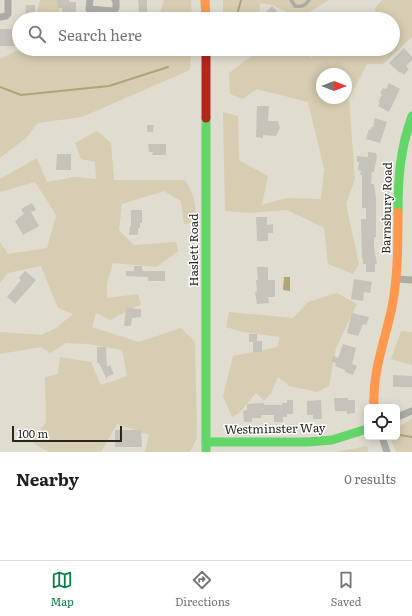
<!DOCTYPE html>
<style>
:root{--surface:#fff;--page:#f2f2f2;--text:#202124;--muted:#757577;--line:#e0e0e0;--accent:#0b8043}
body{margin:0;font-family:Literata,serif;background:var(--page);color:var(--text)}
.controls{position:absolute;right:12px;bottom:12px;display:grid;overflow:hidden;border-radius:6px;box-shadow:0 2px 10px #0003}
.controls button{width:36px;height:36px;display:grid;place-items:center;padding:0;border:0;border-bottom:1px solid var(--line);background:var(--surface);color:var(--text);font:20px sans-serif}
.compass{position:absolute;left:316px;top:68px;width:36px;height:36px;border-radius:50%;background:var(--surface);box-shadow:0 2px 10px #0003;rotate:90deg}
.scale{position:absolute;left:12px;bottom:10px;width:110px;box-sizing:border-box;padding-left:4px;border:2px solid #29261e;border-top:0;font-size:11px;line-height:14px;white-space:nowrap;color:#29261e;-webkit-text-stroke:3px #fff;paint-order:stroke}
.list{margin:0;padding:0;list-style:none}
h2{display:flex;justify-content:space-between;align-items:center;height:52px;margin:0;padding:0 16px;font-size:17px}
h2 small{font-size:13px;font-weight:400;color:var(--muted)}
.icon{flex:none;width:22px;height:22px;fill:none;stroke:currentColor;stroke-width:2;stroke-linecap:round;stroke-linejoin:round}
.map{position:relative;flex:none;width:412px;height:452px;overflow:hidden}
.search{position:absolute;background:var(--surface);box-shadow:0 2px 10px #0003;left:12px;right:12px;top:12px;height:44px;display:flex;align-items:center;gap:10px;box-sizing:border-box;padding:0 14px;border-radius:22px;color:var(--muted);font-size:15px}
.sheet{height:108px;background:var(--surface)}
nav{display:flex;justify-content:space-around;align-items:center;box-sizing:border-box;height:56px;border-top:1px solid var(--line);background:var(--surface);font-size:11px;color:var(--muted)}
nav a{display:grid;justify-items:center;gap:2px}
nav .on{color:var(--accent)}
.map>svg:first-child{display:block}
</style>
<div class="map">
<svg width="412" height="452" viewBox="0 0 412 452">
<rect width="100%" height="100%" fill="#e0dcd0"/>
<g fill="#d6cdb2" fill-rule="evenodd">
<path d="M40,0H59V19H35Z"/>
<path d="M164,0H191L192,19H158Z"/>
<path d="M223,0H329L300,18L272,5L260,3L259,19H223Z"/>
<path d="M382,0H412V37L383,64H367L349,99L355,179L346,204L359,264L353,274L328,264L324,228L287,210L252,213L225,211L223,112L238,116L239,160L268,176L262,205L286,198L321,199L324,169L308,102L257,89L242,99L230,94L229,73L261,49H301L312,58L314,49H393V19H376L375,8ZM322,74H346V98H322Z"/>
<path d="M20,49H60L61,52H79L88,49H191L190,70L82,117L38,123L26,138L0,158V59Z"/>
<path d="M97,131L111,143L114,180H185C194,193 197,208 195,223L184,224L181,201L164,191L122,204L119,230L134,245L176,242L178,251L157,267L113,263L107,283V298L138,294L141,304L110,320L96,313L92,327L139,342L181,328L195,342L197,438L190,452H145L149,435L117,424L101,452H49L31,442L46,422L45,377L58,374L60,357L91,362L101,385L127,376L122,350L88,344L66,343L50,353L41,347L0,354V332L41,335L56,328L73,314L58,308L41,266L8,273L0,283V242L8,254L47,248L56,215L35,182L0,192V179L37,158L47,182L75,177L96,179L95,162L81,159L75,143Z"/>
<path d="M337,293L357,304L336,348L329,386L317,392L289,386L278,377L271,393L264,401L256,393L239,413L232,417L223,396L233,356L277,347L280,337L242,332L226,327L229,312L293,318L308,302Z"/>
<path d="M401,331L412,332V365L391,359Z"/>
<path d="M412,418V452H396L390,437H397V429Z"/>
<path d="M367,446L368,452H336Z"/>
</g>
<path fill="#b2a476" d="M284,277H290V291L283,290Z"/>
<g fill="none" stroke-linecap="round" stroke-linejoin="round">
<g stroke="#b2a476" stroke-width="2">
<path d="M236,19L241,0"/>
<path d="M222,51L224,49"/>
<path d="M0,87L21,95L109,86L168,67"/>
<path d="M400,435L412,437"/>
</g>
</g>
<g fill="#c7c3ba">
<path d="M57,0H69V2H76V18L63,19L62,8H58Z"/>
<path d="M138,0H147V19H136V13H139Z"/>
<path d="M26,5H35V19H25Z"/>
<path d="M272,6L277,11L276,12L283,19H273L266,12Z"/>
<path d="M0,29H12V33H18L19,46H0Z"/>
<path d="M404,48L412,57V60L406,66L409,69L404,75L401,72L400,73L389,63Z"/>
<path d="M389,83L400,89L389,112L378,106L380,102H378L382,94L380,93L383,88L386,89Z"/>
<path d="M257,106H269L268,121H278L280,128L276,136L263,135V138L256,137Z"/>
<path d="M375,118L387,122L380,143L366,139L369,129L371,130V127H373Z"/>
<path d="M147,125H154L153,132H147Z"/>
<path d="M148,144H166V155H152L153,152H149Z"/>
<path d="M368,152L376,153L377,157L374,172H372L371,184H374L376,198V237H374V248L377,264H375V272H366V264H363V259H362L361,219H366V208H362V175H360L361,171L358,170L359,162H357V156L368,157Z"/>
<path d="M57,154H71V170H56Z"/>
<path d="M32,203L36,210L31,212L39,226L23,235L15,221L18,219V218L24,214L21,209Z"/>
<path d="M131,210H142V223H140V228H138V235H129L130,226H131Z"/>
<path d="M256,217H267V225L273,224V233H268V241H257Z"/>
<path d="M134,266H142V271H165V281H148V277L126,276V271H134Z"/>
<path d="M257,267H268V280H275V297H268L269,303L257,304L255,292L257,291L256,280H258Z"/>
<path d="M25,271L36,280L15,304L7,297L21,280L19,278Z"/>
<path d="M354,279L372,282L370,293L364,292L363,301L351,299Z"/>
<path d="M126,308L141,309V317L132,318L131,326H124Z"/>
<path d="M352,313L369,317L366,325L363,324L358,336L347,333Z"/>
<path d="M249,334H257V341H262V352H253V342H249Z"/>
<path d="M343,344L356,348L352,364L357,366L353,375L345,372V370L335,366L336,363L331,361L333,356L338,358Z"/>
<path d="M97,347H106L107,367L110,365L114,374L107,377V380L99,363H97Z"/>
<path d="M393,375L412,376V387H393Z"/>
<path d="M334,398H348V400H355V413L347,414V411H335Z"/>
<path d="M287,400H293V414H287V417H283V422H274V415H261V418H252V422H244L243,411L247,410V404L264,403V405H282V403H287Z"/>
<path d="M321,400L322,419H313V415H307V401Z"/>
<path d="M115,430H141L142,447H115Z"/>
</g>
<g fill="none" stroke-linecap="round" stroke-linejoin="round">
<path stroke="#acaba6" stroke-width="3.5" d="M291,0L295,6C302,7 305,6 309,0"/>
<g stroke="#acaba6" stroke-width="7">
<path d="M90,0L89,9L114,11L116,8V1L115,0"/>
<path d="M0,17L6,16L8,14V0"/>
<path d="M396,279L412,280"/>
<path d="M397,417L412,411"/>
<path d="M382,437L387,452"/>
</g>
<g stroke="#63d668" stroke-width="9">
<path d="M206,118V452"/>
<path d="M398,212C398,178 400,149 412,116"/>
<path d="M206,442H308L332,440L367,429"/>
</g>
<g stroke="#ff974d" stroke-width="9">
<path d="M205,0L206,19"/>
<path d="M374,407C372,372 385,341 392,307C398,276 398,244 398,212"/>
</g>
<path stroke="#b3261e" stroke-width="9" d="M206,49V118"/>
</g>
<g text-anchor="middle" stroke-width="3" stroke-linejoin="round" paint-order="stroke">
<g font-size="12" fill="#29261e" stroke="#fff">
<text transform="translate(387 208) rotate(-89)" y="4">Barnsbury Road</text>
<text transform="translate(194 250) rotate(-90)" y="4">Haslett Road</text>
<text transform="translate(275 429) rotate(-1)" y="4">Westminster Way</text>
</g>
</g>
</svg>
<div class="controls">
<button><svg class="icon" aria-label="locate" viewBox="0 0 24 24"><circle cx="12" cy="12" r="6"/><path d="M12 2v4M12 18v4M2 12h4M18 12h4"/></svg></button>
</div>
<svg class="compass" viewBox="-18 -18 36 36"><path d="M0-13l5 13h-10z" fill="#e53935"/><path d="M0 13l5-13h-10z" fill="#757577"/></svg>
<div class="scale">100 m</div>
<div class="search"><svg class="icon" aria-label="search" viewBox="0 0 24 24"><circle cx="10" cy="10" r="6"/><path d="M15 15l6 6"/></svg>Search here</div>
</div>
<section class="sheet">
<h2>Nearby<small>0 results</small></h2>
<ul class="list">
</ul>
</section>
<nav>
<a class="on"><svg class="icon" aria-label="map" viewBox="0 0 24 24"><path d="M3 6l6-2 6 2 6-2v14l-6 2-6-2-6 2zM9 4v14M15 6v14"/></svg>Map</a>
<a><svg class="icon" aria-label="directions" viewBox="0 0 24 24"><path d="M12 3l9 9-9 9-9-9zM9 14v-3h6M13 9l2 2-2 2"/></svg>Directions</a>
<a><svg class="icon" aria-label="saved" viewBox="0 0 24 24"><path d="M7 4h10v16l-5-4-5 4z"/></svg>Saved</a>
</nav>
